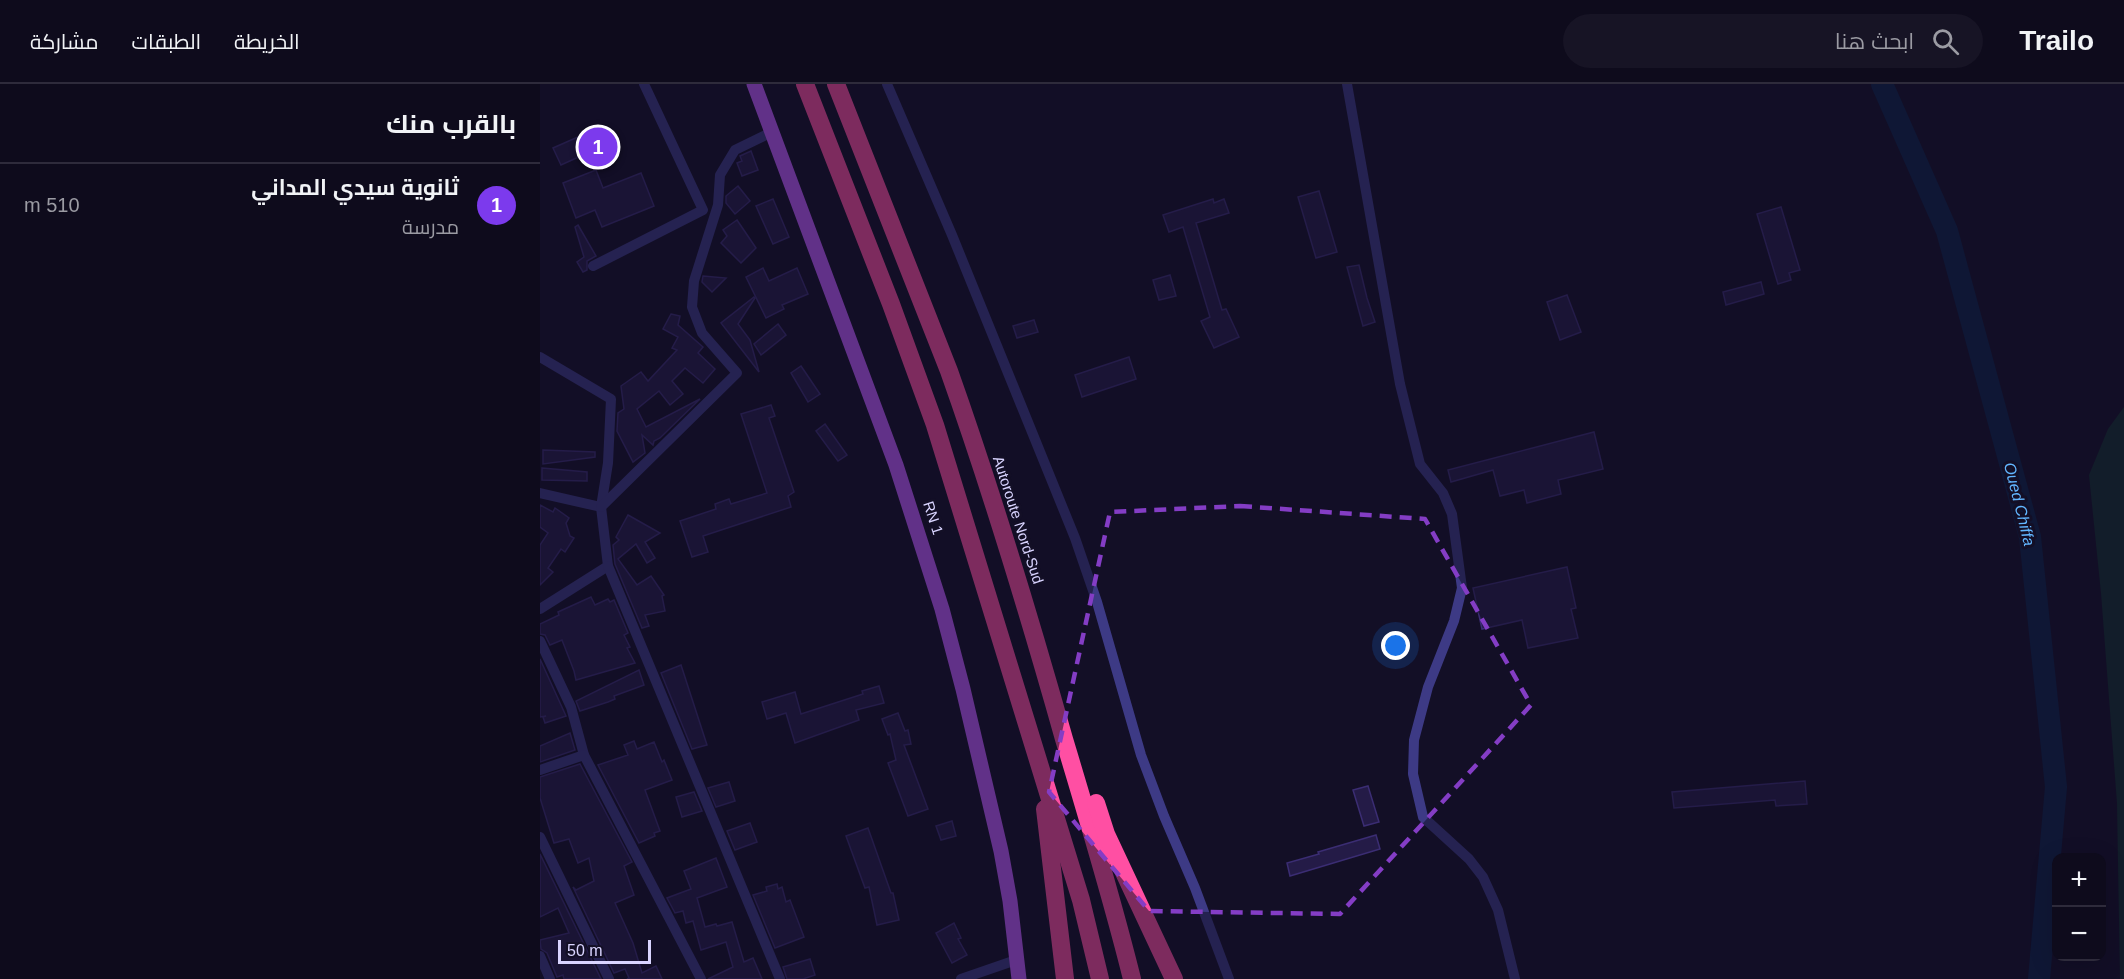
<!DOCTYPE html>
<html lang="ar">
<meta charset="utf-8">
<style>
:root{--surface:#0e0b1c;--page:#171425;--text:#f1f3f6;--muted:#9b9ba3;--line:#2e2b3b;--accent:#7c3aed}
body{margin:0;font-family:Helvetica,Cairo,sans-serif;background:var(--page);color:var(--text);direction:rtl}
.controls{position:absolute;right:18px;bottom:18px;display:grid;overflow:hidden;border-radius:12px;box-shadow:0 6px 24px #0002}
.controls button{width:54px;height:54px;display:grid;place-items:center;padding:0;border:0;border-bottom:2px solid var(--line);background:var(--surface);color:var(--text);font:30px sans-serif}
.scale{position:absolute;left:18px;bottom:15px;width:93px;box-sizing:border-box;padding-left:6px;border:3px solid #d9d4ff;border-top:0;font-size:16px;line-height:21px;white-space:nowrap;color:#d9d4ff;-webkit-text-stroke:4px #130f26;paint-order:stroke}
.you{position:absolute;left:856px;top:562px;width:21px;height:21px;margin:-15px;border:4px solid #fff;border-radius:50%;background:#1a73e8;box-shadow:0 0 0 9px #1a73e833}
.badge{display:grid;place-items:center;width:39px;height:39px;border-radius:50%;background:var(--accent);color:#fff;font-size:20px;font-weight:700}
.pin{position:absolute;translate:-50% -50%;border:3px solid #fff;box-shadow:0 2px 6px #0006}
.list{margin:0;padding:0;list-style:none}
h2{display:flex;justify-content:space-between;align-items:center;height:78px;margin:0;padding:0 24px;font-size:26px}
h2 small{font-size:20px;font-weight:400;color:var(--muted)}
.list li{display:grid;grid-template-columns:39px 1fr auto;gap:18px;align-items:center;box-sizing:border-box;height:84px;padding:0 24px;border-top:2px solid var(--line)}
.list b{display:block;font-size:22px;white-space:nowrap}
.list p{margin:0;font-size:20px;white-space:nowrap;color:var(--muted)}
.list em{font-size:20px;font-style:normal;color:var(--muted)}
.icon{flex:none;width:33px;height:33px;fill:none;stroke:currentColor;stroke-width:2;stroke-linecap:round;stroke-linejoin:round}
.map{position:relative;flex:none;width:1584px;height:895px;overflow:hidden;direction:ltr}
header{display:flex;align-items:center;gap:36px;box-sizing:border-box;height:84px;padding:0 30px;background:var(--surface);border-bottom:2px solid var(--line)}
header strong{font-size:28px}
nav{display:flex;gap:33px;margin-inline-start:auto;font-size:21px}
.search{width:420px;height:54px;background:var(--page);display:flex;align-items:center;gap:15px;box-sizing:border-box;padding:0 21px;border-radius:33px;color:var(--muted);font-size:22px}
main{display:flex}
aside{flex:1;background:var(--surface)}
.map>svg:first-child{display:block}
</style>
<header>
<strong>Trailo</strong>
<div class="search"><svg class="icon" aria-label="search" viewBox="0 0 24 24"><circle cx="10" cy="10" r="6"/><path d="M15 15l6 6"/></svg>ابحث هنا</div>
<nav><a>الخريطة</a><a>الطبقات</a><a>مشاركة</a></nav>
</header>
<main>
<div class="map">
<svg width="1584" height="895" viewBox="0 0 1584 895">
<rect width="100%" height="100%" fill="#130f26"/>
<path fill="#12302f" d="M1584,323V895H1580L1577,719L1561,509L1549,391L1568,345Z"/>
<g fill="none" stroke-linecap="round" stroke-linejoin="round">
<path stroke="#0c2248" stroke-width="22" d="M1342,0L1407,147L1490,453L1516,703L1499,895"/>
</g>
<g fill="#241b47" stroke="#3b2d73" stroke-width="1.5">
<path d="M47,49L54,66L21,81L13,64Z"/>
<path d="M211,67L218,86L202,92L197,79L202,77L200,72Z"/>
<path d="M56,86L63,104L101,89L114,122L62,143L55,126L36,134L23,99Z"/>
<path d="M198,102L210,117L195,130L186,119V112Z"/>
<path d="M779,107L797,168L776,174L758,113Z"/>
<path d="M233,115L249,153L233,160L216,122Z"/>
<path d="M673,115L674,119L684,115L689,129L656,139L682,226L686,225L699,253L674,264L661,237L670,233L643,143L629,148L623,131Z"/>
<path d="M1241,123L1260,186L1249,189L1251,196L1238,200L1217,130Z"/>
<path d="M197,136L216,164L201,179L181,159L187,152L183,146Z"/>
<path d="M38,141L56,172L47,177V186L43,188L37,178L44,173L35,143Z"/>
<path d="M819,181L827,214L835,238L823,242L807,183Z"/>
<path d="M223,184L229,197L257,184L268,210L242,221L244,225L226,234L206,193Z"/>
<path d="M630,191L636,212L619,216L613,196Z"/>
<path d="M163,192L186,194L172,208L162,198Z"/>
<path d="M1221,198L1224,210L1186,221L1183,208Z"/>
<path d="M1027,211L1041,248L1020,256L1007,218Z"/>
<path d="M214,213L215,214L198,240L210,256L219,288L181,239Z"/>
<path d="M131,230L140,232L138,241L163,263L158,269L175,285L163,299L145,284L132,297L143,310L130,321L119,307L97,325L106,343L160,315L120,354L114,357L113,361L102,351L105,369L93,378L77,347L78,329L84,325L81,302L101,288L108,297L137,266L132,264L138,253L123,245Z"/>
<path d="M494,236L498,248L477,254L473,242Z"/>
<path d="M238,240L246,251L221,271L214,260Z"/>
<path d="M589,273L596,295L542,313L535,291Z"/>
<path d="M261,282L280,310L268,318L251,289Z"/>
<path d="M231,321L235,332L229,334L254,408L248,412L251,423L163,452L168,468L152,473L140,437L176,425L175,420L189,415L191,420L227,409L201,330Z"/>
<path d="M285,340L307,371L298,377L276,347Z"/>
<path d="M1054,348L1063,385L1018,396L1021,410L987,419L984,406L960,412L953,386L911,398L908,386Z"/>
<path d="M3,366L55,368V373L3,380Z"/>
<path d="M2,384L47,388V397L2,396Z"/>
<path d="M0,421L13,428L15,424L29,434L26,439L30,452L34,454L25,468L21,465L8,484L13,488L0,501V461L8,449L0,443Z"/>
<path d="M88,431L120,449L105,458L115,474L107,479L96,460L78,475L97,501L111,492L124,511L122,512L125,527L105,531L109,542L102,544L75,480L73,461L79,456L76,453Z"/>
<path d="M1027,483L1036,524L1031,525L1038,554L988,564L982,536L942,545L933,504Z"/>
<path d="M51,513L55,521L68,515L70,518L74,516L88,549L84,551L90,563L87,564L95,579L36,596L34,587L22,556L10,561L5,551L0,550V540L19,531L18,528Z"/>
<path d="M0,575L26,632L5,639L3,633L6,632L0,633Z"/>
<path d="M141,581L167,661L152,665L121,589Z"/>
<path d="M99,586L104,601L74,612L75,615L68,618L40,627L36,617Z"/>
<path d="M339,602L344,619L316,626L319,636L255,659L246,629L227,635L222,618L255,608L261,630L323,610L322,607Z"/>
<path d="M358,629L365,647L368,646L371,660L364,661L388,725L368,732L348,679L356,676L350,650L348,651L342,635Z"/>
<path d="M30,649L35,666L0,678V662Z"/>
<path d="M94,657L97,665L114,658L122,678L124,676L132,696L105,706L120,747L114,749L115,752L99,759L58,681L88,671L84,661Z"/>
<path d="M40,680L92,778L84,782L94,811L75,819L93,859L102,889L116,882L122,895H87L89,894L85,885L74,889L33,803L36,806L54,797L49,774L38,779L29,755L14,759L0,714V693Z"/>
<path d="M1265,697L1267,720L1236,722L1235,716L1134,724L1132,708Z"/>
<path d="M189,698L195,717L176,723L168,704Z"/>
<path d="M828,702L839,738L824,742L813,706Z"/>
<path d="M154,708L162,727L142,733L136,713Z"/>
<path d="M412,737L416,752L401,756L396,742Z"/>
<path d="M210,739L217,758L195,766L187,747Z"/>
<path d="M328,744L351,809H353L359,836L337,841L329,803L325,804L306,752Z"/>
<path d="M836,751L840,765L750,792L747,779L779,770L778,768Z"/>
<path d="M0,770L61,895H24L23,891L17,893L7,869L1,865L0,856L29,849L18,824L0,833Z"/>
<path d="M176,774L187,803L157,814L165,843L176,840L177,842L192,838L204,878L213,874L222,895H168L193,883L186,858L161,866L153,837L146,839L143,827L135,829L127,814L151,805L144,787Z"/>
<path d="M237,800L238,805L242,803L246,818L250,816L264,853L235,864L213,811L227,807L226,803Z"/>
<path d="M414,839L421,854L418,855L427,871L412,879L396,849Z"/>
<path d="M270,875L275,891L263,895H247L243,883Z"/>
</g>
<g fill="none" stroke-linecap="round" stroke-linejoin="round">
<g stroke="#3d3a85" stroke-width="10">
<path d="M347,0L412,151L535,454L557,518L601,671L624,732L655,804L689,895"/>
<path d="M807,0L860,300L880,380L903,409L912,430L922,504L914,537L888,603L874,656L873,690L883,733L929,775L943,793L958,826L975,895"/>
<path d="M53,182L163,126L104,0"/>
<path d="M0,273L71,315L68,379L61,423L68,482L0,525"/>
<path d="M0,409L61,423"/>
<path d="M61,423L197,289L162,249L152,223L154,197L178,121L180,91L195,66L232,48"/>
<path d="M68,482L240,895"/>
<path d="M0,557L31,623L44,671"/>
<path d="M0,686L44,671L161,895"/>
<path d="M0,753L69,895"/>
<path d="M0,872L10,895"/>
<path d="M421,895L476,876"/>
</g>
<path stroke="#c25bff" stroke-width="15" d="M214,0L356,381L402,525L423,605L461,767L470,817L479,895"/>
<g stroke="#ff4fa3" stroke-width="18">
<path d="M265,0L351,220L395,341L541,816L560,895"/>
<path d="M296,0L409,287C452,408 489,531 524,655C548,735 572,814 592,895"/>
<path d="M556,719L566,750L634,895"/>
<path d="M505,725L525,895"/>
</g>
</g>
<path d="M0 0H1584V895H0ZM700,422L885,435L991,621L800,830L609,827L509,708L570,428Z" fill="#130f26" fill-opacity=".55" fill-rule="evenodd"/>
<path fill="none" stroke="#843dc5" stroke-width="4.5" stroke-dasharray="12 8" stroke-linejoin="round" d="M700,422L885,435L991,621L800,830L609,827L509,708L570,428Z"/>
<g text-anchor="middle" stroke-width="6" stroke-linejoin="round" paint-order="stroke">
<g font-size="15" fill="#d9d4ff" stroke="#130f26">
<text transform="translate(393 434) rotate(72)" y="5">RN 1</text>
<text transform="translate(478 436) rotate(72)" y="5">Autoroute Nord-Sud</text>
</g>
<g font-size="16" font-style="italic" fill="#62b6ff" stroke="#130f26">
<text transform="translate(1480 420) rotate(76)" y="6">Oued Chiffa</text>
</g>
</g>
</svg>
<div class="controls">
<button>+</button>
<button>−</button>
</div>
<div class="scale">50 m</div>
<div class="you"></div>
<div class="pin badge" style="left:58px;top:63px">1</div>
</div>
<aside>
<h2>بالقرب منك<small></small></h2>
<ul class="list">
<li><span class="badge">1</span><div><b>ثانوية سيدي المداني</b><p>مدرسة</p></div><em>510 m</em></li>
</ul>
</aside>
</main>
